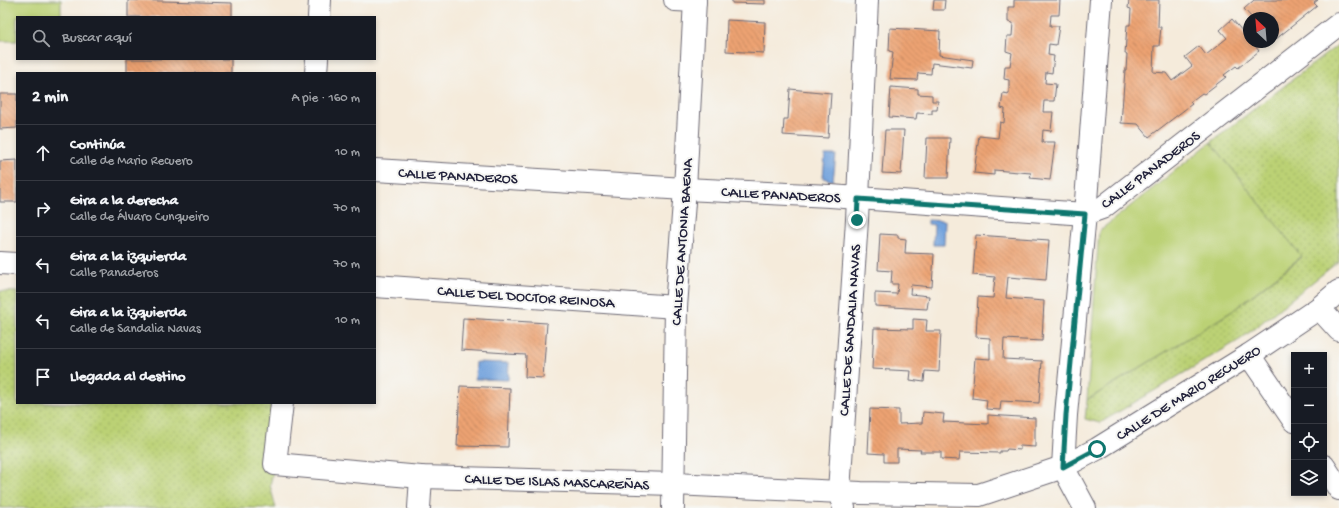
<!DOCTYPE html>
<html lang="es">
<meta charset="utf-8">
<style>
:root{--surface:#171b24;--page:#20242c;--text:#f1f3f6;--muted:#9ea1a6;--line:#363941}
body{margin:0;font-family:"Gochi Hand",sans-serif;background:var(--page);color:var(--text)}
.controls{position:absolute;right:12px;bottom:12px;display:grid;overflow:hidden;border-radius:0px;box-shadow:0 2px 6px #0003}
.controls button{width:36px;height:36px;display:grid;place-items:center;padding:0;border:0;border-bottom:1px solid var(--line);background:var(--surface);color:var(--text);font:20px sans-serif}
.compass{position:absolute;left:1243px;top:12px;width:36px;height:36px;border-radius:50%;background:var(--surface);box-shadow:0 2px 6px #0003;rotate:334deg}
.stop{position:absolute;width:12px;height:12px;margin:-9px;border:3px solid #0f766e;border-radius:50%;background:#fff}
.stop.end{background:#0f766e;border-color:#fff;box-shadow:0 1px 4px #0008}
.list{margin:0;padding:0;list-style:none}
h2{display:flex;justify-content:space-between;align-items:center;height:52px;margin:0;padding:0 16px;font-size:17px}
h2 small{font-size:13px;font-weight:400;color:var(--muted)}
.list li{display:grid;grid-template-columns:26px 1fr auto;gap:12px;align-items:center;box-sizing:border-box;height:56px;padding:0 16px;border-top:1px solid var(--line)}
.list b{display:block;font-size:15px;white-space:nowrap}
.list p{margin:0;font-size:13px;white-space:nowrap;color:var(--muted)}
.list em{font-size:13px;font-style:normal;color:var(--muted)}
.icon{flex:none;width:22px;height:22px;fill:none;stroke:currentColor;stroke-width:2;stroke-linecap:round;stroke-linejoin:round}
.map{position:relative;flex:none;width:1339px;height:508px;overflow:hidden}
.search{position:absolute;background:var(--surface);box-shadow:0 2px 6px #0003;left:16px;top:16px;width:360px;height:44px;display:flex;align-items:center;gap:10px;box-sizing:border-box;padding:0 14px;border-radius:0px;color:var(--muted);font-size:15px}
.panel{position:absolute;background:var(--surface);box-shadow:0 2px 6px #0003;left:16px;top:72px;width:360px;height:332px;border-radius:0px}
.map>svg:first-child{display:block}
</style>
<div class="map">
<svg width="1339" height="508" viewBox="0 0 1339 508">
<defs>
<pattern id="park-dots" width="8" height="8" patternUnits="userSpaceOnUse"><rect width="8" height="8" fill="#bbd175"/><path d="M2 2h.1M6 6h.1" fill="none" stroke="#a0b366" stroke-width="1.8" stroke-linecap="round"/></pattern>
<pattern id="building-back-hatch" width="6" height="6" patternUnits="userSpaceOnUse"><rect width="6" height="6" fill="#eda372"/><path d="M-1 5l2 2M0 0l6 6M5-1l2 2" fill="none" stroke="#c0845f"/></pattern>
</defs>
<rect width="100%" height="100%" fill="#f6f6f2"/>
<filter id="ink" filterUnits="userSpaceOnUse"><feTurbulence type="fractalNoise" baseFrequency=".025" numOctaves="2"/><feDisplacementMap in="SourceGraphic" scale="8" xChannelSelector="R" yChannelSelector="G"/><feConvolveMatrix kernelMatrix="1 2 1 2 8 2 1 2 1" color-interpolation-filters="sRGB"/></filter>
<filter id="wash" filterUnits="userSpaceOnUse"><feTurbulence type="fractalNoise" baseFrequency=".012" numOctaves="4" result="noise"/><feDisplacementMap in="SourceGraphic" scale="16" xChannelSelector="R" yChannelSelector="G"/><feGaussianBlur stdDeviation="0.9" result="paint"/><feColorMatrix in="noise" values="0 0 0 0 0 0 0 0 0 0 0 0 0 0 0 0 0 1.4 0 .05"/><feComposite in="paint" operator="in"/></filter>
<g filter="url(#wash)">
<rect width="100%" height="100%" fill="#f5ebdb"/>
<g fill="#bbd175" stroke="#6e7a58">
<path d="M0,0H61V17H17V41H0Z"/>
<path d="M1211,142L1302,256L1231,312L1087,400L1099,231Z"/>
</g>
<g fill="url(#park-dots)" stroke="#6e7a58">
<path d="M1339,44V261L1241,339L1100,423L1085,419L1087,400L1231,312L1302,257L1211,142Z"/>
<path d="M0,291L17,292V403H272L275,464L270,485L276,508H0Z"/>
</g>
<g fill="#73a3dd" stroke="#4a628c">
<path d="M825,155H836L833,181L823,178Z"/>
<path d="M928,220L945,221L944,245H933L934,225L928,224Z"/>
<path d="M476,362L509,363L508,380L475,379Z"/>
</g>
<g id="blocks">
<g fill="url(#building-back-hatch)">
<path d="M128,0L232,3V17H128Z"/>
<path d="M732,0H765V4L732,3Z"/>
<path d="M934,0H945L944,10H933Z"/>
<path d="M1014,0H1060L1059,15H1051L1050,26H1059L1056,45L1049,44L1048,55L1054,56L1052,73L1046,72L1045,83L1056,84L1054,101H1044L1043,112H1053L1051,131L1043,130L1042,142H1055L1050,180L1030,178L1031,173L994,170V175L974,173L979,136L998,138L1000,122L1004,123L1005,109L1001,108L1003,93L1009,94V80L1004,79L1005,66H1010L1012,53L1006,51L1007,36H1012L1013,23L1008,22V7H1014Z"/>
<path d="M1129,0H1159L1158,27H1161L1159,46H1154L1153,72L1166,73L1172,81L1192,66L1185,57L1199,46L1206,55L1227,38L1220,30L1232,19L1249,39V42H1252L1259,51L1238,68L1236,66L1224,75L1226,77L1204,94L1202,93L1190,102L1192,104L1149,137L1138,124L1121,123L1125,70H1126L1127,54H1125L1127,25H1130L1131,9L1128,8Z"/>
<path d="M1254,0H1318L1314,3L1317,6L1276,39L1273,36V18H1252L1244,9Z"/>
<path d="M727,20L765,22L764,53L726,51Z"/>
<path d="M890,28L940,31L939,55L973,60L972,68L932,63L931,74L918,73L917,80L890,79L893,52L889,51Z"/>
<rect x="127" y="59" width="104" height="14"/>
<path d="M891,87L918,89V94L932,95V101H938L937,110H932V114L917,113L916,119L889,117Z"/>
<path d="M790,89L831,93L828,138L783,135L784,119H788Z"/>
<path d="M0,94H17V128L0,129Z"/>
<path d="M885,130H904L901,174L882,173Z"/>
<path d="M927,138H950L948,178H925Z"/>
<path d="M17,160V202H0V161Z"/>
<path d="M880,234L898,235V238L906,239L905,253L934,254L932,287L911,285L910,294L929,296L927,309L875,306V293L897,294L898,284H891L892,271L878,270Z"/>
<path d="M976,235L1049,240L1046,280L1008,277L1006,298L1044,301L1042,341L1004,339L1003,359L1042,361L1039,403L1001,401L1000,410L986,409L987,400L972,398L975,358L990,359V338L976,337L978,297L993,298L995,277L973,275Z"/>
<path d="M463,318L547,323L543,378L525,377L526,355L507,354V353L461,350Z"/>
<path d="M913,319L927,320L926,331H941L939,372L925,371L924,382L910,380L911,371L872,369L874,328L913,329Z"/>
<path d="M460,386L510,388L508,447L457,446Z"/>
<path d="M870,409L899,410V424L922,423L923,412L944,414L943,422L988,424V415L1035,418V447L1020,446V450L1007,449L1006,451H1000V453L960,452L959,460L941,459V452H920L921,450L897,449V462H884V454L868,453Z"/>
</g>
</g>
</g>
<g filter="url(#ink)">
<use href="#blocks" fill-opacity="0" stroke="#6c6873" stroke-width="1"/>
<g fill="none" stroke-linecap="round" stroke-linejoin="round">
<g stroke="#6c6873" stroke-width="24">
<g id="minor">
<path d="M675,0L695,1"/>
<path d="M319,17L320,0"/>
<path d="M316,73L317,59"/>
<path d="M375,170L685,189L830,196L1085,214L1102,208L1339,24"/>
<path d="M0,263L17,264"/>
<path d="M375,286L676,307"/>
<path d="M1319,308L1339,330"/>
<path d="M1249,355L1294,421"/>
<path d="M282,403L275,464L421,477L674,484L861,493L979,495L1063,467L1097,449L1249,355L1319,308L1339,291"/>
<path d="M1324,466L1339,489"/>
<path d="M419,508L421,477"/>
<path d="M673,508L676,307L685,189L695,0"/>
<path d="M844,508L839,491L857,220L867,0"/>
<path d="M1085,508L1063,467L1066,415L1085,214L1101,0"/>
</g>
</g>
<use href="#minor" stroke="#fff" stroke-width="22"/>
</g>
</g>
<g fill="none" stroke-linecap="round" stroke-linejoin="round" filter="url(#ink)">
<path stroke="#0f766e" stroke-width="5" d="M857,220L858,199L1085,214L1066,415L1063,467L1097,449"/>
</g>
<g text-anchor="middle" stroke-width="4" stroke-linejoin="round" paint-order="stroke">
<g font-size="15" fill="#22223b" stroke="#f6f6f2">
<text transform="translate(1150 169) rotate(-37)" y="5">CALLE PANADEROS</text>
<text transform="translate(458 175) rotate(3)" y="5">CALLE PANADEROS</text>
<text transform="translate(781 194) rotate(3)" y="5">CALLE PANADEROS</text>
<text transform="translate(681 242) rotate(-86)" y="5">CALLE DE ANTONIA BAENA</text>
<text transform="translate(526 296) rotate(4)" y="5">CALLE DEL DOCTOR REINOSA</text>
<text transform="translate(849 330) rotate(-86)" y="5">CALLE DE SANDALIA NAVAS</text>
<text transform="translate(1188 392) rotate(-32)" y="5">CALLE DE MARIO RECUERO</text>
<text transform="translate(557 481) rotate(2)" y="5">CALLE DE ISLAS MASCAREÑAS</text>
</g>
</g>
</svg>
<div class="controls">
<button>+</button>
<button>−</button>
<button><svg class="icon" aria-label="locate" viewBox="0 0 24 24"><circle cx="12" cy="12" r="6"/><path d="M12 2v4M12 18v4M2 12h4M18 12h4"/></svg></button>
<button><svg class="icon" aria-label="layers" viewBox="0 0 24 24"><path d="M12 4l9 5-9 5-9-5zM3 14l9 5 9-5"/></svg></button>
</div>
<svg class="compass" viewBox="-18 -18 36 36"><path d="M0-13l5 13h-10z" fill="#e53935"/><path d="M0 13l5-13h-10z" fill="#9ea1a6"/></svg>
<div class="stop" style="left:1097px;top:449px"></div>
<div class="stop end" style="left:857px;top:220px"></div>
<div class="search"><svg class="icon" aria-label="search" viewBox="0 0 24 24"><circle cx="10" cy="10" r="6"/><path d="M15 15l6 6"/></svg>Buscar aquí</div>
<section class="panel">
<h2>2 min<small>A pie · 160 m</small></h2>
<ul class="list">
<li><svg class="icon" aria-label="ahead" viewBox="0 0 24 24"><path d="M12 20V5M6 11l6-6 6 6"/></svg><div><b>Continúa</b><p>Calle de Mario Recuero</p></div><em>10 m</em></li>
<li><svg class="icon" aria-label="right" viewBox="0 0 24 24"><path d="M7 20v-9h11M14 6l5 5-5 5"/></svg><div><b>Gira a la derecha</b><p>Calle de Álvaro Cunqueiro</p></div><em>70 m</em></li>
<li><svg class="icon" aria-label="left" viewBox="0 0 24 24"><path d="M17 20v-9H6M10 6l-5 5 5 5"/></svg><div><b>Gira a la izquierda</b><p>Calle Panaderos</p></div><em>70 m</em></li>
<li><svg class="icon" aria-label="left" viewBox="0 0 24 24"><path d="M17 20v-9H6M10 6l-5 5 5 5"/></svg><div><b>Gira a la izquierda</b><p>Calle de Sandalia Navas</p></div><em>10 m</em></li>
<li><svg class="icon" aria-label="arrive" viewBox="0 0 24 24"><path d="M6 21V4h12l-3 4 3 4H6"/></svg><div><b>Llegada al destino</b></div></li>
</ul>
</section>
</div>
